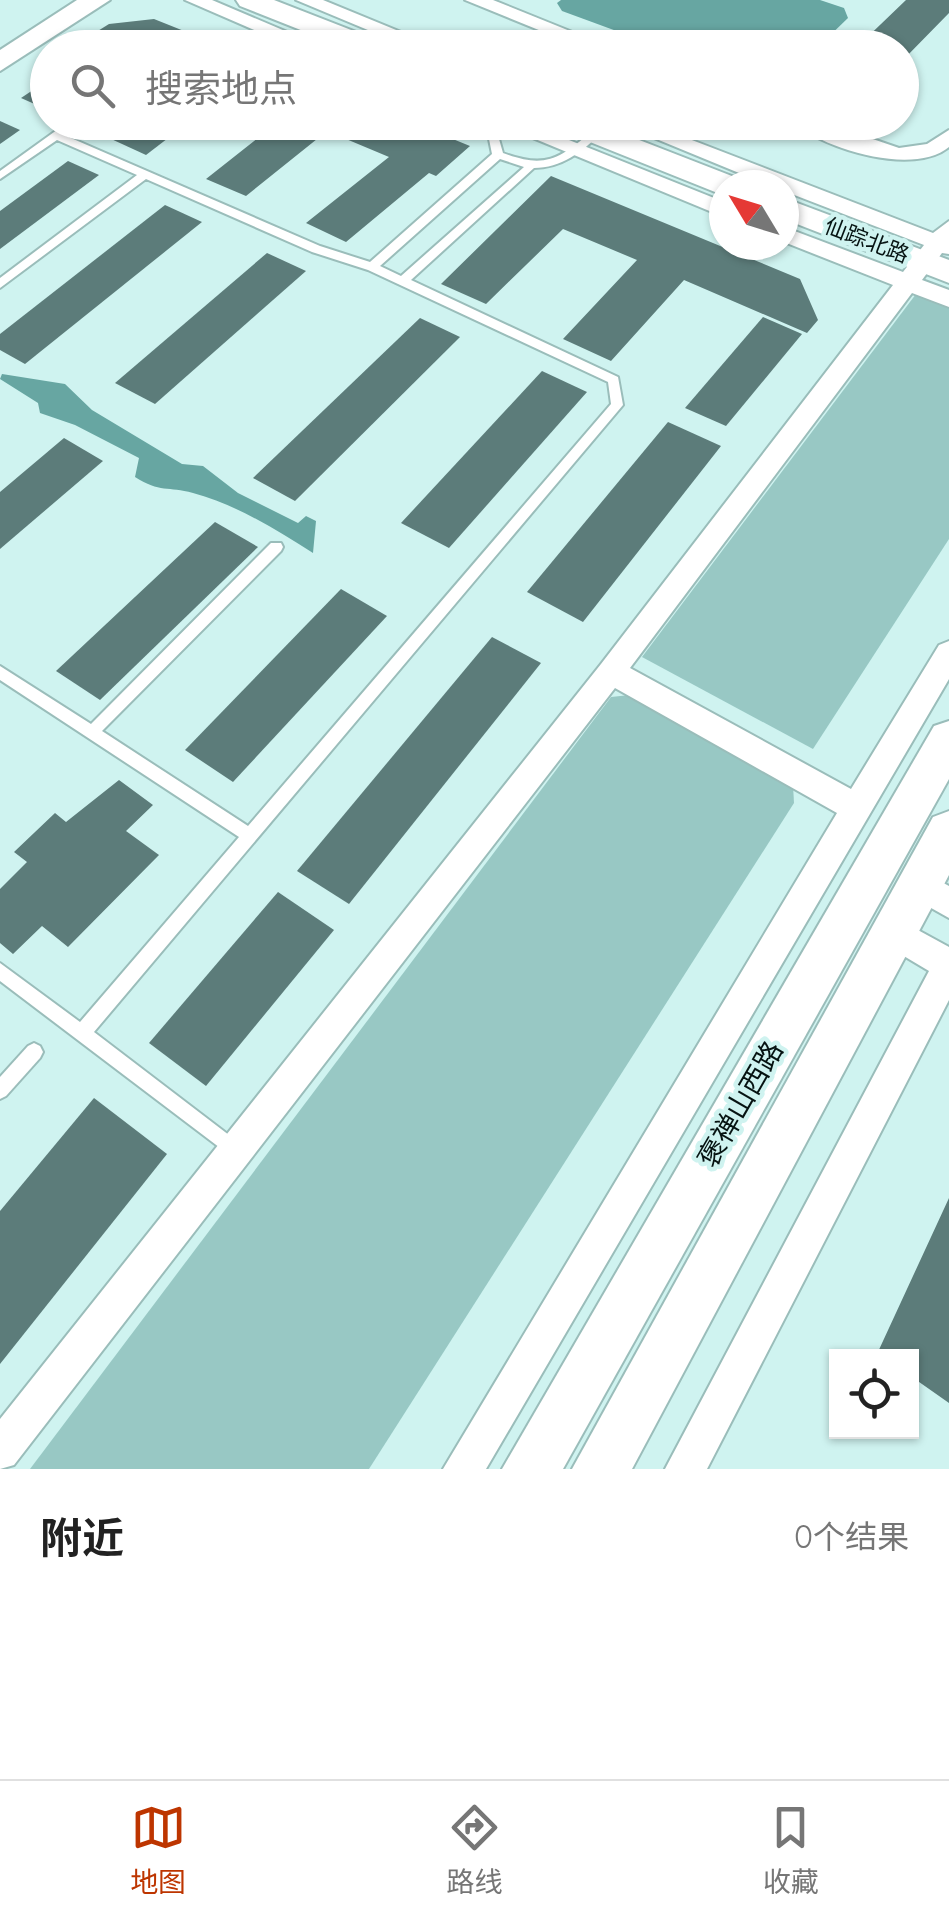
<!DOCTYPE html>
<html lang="zh">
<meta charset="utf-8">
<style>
:root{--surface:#fff;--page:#f6f6f6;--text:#222;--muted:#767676;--line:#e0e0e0;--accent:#bd3500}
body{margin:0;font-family:Quicksand,"Noto Sans SC",sans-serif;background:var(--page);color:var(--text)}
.controls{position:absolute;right:30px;bottom:30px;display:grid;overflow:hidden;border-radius:0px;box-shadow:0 2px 8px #0004}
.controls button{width:90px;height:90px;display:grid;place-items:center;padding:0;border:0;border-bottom:2px solid var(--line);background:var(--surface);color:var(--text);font:50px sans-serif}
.compass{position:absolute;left:709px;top:170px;width:90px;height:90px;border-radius:50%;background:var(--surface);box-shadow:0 2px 8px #0004;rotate:308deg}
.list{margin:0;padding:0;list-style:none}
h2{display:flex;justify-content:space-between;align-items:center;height:130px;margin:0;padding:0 40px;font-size:42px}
h2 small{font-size:32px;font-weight:400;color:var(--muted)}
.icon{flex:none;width:55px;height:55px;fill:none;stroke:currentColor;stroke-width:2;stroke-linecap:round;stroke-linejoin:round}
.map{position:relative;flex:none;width:949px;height:1469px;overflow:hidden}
.search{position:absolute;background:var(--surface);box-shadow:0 2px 8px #0004;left:30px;right:30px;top:30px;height:110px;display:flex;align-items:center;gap:25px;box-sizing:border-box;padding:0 35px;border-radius:55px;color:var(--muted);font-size:38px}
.sheet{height:310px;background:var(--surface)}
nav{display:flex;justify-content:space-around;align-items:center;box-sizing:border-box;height:140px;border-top:2px solid var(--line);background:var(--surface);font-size:28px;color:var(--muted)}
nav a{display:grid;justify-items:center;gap:5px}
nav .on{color:var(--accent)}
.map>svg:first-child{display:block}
</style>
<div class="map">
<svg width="949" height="1469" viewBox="0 0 949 1469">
<rect width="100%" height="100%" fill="#cff3f0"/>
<g fill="#98c8c4">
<path d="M916,294L949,306V539L813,749L642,657Z"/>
<path d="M630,695L793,785L794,803L369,1469H30L611,697Z"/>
</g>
<g fill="#67a6a2">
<path d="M561,0H820L844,8L848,18L818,47H660L562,11L557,3Z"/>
<path d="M2,374L65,384L92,410L182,464L203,466L238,493L298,523L306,516L316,521L313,553C275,529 237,505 193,493C168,486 160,493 135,477L139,458L75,425L40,413L38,403L0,379Z"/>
</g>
<g fill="#5c7c7a">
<path d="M906,0H949V13L902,61V48H856Z"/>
<path d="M154,19L224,47V48H125L93,34L109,24Z"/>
<path d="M48,80V110L21,98Z"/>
<path d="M0,121L20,130L0,144Z"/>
<path d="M130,122H189L146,155L109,138Z"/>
<path d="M278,122H411L470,146L436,176L429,173L346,242L306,223L389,157L327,131L246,196L206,179Z"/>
<path d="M68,161L99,175L0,249V211Z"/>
<path d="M551,176L800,279L818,320L807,333L684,280L611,361L563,339L637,260L563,229L486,304L441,284Z"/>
<path d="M165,205L202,222L25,364L0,350V334Z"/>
<path d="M267,253L306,271L155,404L115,383Z"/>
<path d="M763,317L802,334L726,426L685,408Z"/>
<path d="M420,318L460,337L295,501L253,478Z"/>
<path d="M542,371L587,392L449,548L401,523Z"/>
<path d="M668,422L721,446L583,622L527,592Z"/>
<path d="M64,438L103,461L0,549V492Z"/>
<path d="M215,522L258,547L100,700L56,671Z"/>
<path d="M341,589L387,616L233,782L185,750Z"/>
<path d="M492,637L541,663L349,904L297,871Z"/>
<path d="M119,780L153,805L126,831L159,855L68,947L42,926L13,954L0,943V889L27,862L14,852L55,813L66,822Z"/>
<path d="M278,892L334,930L206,1086L149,1043Z"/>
<path d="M94,1098L167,1154L0,1364V1211Z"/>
<path d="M949,1198V1403L912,1377V1356L877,1354Z"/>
</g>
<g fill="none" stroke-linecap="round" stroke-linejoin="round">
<g stroke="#9abdba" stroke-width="4">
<g id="lane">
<path d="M68,122H81L64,135L320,246L370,262L492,154L489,139L497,122H507L499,139L503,153C545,169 559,159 591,132L600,134C582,152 561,168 534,168L411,280L618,377L623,405L94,1032L242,1145L245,1151L242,1157L236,1160L0,981V963L80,1022L239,837L0,680V666L91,724L271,543H281L283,547L281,551L102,731L248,826L611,404L608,382L368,270L312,252L146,179L0,288V278L137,175L57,140L0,179V171ZM500,159L524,167L401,276L380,266Z"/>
<path d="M34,1043L40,1046L43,1052L40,1058L6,1096L0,1099V1077L28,1046Z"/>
</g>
</g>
<g stroke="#9abdba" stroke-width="4">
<g id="street">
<path d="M185,0H212L325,48H296Z"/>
<path d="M296,0H323L440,48H411Z"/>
<path d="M465,0H493L612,48H583Z"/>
<path d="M494,122H524L724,202V217Z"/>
<path d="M615,122H645L933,233L949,221V254L942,253L922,280L949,290V307L912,293L630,668L851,789L939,645L949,641V679L486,1469H443L837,813L615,688L14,1465L0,1469V1419L601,664L893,285L784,242V227L903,272L924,245L784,191V185H768Z"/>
<path d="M794,122H823L899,148L927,144L949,130V147C915,176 824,150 794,122Z"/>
<path d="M919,870L949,886V918L908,895L903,885L908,875Z"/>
<path d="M894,917L949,947V1000L707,1469H665L929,971L882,943L878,932L882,921Z"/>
</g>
</g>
<g stroke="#9abdba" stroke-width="4">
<g id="secondary">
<path d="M77,0H110L0,71V50Z"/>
<path d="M236,0H274L382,42L386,48H346L240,6Z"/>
<path d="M551,122H593L737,178L742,185H724V194L715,192L555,128Z"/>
<path d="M784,198L949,260V283L784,219Z"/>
<path d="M949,721V779L563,1469H502L934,726Z"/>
<path d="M949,811V875L632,1469H572L933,817Z"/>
</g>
</g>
<use href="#lane" fill="#fff" fill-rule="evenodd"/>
<use href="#street" fill="#fff" fill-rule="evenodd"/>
<use href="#secondary" fill="#fff" fill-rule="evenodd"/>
</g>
<g text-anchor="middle" stroke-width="9" stroke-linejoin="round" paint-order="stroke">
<g font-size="22" fill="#061312" stroke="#cff3f0">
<text transform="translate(867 240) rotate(21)" y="8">仙踪北路</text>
</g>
<g font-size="28" fill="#061312" stroke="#cff3f0">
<text transform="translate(740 1104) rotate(-60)" y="10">褒禅山西路</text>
</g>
</g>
</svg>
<div class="controls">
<button><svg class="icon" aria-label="locate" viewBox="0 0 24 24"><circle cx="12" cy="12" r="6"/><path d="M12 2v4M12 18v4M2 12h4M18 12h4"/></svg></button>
</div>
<svg class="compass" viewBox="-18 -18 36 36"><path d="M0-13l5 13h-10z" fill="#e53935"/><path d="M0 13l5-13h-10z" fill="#767676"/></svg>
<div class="search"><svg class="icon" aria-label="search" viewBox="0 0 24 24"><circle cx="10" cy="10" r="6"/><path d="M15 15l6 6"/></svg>搜索地点</div>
</div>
<section class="sheet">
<h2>附近<small>0个结果</small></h2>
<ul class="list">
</ul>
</section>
<nav>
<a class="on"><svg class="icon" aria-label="map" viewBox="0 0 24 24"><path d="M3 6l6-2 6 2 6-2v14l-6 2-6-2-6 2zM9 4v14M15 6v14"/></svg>地图</a>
<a><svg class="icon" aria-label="directions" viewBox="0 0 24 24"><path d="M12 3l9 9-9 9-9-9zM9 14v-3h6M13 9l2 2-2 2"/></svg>路线</a>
<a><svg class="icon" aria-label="saved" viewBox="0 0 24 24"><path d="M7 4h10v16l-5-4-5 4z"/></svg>收藏</a>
</nav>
